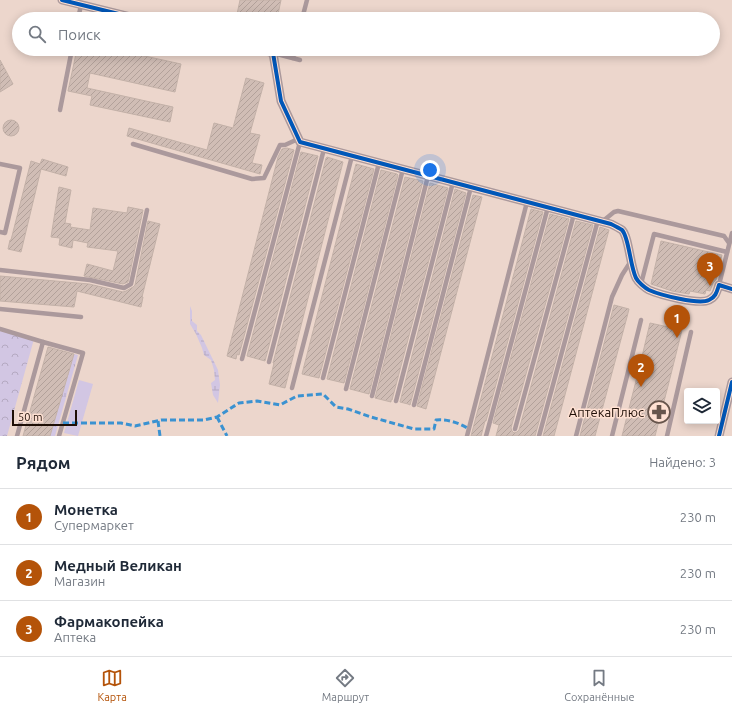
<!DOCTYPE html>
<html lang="ru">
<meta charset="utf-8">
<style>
:root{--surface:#fff;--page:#f2f2f3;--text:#1f2937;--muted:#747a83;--line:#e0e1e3;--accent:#b45309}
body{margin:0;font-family:Ubuntu,sans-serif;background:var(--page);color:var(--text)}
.controls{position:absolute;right:12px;bottom:12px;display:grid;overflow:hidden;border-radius:4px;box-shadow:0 2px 10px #0003}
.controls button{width:36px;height:36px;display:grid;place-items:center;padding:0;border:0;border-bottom:1px solid var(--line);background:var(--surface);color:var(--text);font:20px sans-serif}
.scale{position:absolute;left:12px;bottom:10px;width:65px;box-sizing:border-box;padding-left:4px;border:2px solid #1f0f07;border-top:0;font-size:11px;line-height:14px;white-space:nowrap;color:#1f0f07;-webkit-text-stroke:3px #ffe1d3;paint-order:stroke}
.you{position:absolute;left:430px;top:170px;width:14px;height:14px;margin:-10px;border:3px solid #fff;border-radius:50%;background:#1a73e8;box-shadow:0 0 0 6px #1a73e833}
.badge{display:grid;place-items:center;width:26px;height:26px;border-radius:50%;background:var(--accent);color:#fff;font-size:13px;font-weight:700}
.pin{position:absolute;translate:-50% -33px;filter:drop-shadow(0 1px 2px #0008)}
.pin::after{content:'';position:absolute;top:21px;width:14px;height:12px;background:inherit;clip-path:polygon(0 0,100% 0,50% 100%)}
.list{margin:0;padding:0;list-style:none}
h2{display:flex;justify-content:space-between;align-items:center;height:52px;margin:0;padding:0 16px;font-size:17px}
h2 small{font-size:13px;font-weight:400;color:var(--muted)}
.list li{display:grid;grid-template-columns:26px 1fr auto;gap:12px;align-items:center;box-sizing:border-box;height:56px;padding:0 16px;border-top:1px solid var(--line)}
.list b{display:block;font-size:15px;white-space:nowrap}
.list p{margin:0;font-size:13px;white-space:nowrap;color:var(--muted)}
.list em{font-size:13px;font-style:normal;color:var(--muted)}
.icon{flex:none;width:22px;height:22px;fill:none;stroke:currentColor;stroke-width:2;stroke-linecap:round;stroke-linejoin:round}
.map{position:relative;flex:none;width:732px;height:436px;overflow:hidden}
.search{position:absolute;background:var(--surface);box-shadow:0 2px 10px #0003;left:12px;right:12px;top:12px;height:44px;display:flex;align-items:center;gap:10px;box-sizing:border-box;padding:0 14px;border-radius:22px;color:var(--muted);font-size:15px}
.sheet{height:220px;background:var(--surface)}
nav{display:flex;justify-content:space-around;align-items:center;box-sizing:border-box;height:56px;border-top:1px solid var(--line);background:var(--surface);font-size:11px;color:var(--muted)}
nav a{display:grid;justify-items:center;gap:2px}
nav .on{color:var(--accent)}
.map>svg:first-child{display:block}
</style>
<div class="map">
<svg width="732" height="436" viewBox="0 0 732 436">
<defs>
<pattern id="grass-tufts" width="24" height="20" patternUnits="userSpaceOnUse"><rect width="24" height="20" fill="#d2c6e3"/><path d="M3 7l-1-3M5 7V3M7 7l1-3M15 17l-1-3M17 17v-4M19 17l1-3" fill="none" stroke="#b4a9c1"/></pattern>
<pattern id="wetland-marsh" width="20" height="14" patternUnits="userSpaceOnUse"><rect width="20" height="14" fill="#d2c6e3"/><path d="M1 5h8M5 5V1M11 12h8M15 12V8" fill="none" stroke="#b4a9c1"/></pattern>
<pattern id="park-crowns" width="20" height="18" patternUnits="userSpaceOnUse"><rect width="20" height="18" fill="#d2c6e3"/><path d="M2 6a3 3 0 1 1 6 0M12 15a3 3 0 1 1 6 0" fill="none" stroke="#b4a9c1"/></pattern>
<pattern id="building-hatch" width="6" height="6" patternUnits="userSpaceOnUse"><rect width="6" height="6" fill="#d0bdb5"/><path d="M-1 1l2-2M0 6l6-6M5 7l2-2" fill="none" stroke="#b2a19a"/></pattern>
</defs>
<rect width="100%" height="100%" fill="#ecd6cc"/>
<path fill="url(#grass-tufts)" d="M74,354L78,355L55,436H50Z"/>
<path fill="url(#wetland-marsh)" d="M190,306L192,311V321L197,325V331L201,335L218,370L220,385L218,403L213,395L211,383L215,380L214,370L211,360L204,355L202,348L196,334L190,324Z"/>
<path fill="url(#park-crowns)" d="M0,331L34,339L7,436H0Z"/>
<path fill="#d2c6e3" d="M79,380L93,384L78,436L64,433Z"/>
<g fill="url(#building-hatch)" stroke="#c3b1a8">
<path d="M240,0H281L277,19H236Z"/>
<path d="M77,49H113L181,64L175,92L90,73L87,88L173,107L170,122L90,105L92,96L68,91Z"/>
<path d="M0,60L13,84L0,92Z"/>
<path d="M246,78L264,83L250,133L260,135L252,163L262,165L260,174L127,136L129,128L207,150L214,123L233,128Z"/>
<circle cx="11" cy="128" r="8"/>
<path d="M287,148L294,150L239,355L237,354L236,359L227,356L278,157L282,149Z"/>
<path d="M301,152L318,156L265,361L247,356Z"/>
<path d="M327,157L343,162L285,388L269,384L274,363H273L326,158Z"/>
<path d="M42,159L68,167L66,176L41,169L21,252L8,249L10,240H11L31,161L40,164Z"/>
<path d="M356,164L374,169L319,378L302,374Z"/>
<path d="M381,170L397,174L398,175L344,383L327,379Z"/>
<path d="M405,177L423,181L369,394L350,389Z"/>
<path d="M430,183L448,188L392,400H391V402L375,398Z"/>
<path d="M59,187L71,190L65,223L71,224L70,227L90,230L93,208L127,213L128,207L143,210L128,282L123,284L84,276L87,264L113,271L118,251L87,247L88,243L73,240L72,248L59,245L60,238L51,237Z"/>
<path d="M455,189L466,193L410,405L408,404L400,402Z"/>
<path d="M473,195L482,197L426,409L417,406Z"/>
<path d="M531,209L543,212L486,421H485L481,436H471Z"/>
<path d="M550,214L569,219L511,428L512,431L514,433L517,432L519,430L576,221L593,225L535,436H496L499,425L493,423Z"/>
<path d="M148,221L160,224L142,297H143L141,307L77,291L74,307L0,301V276L89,284L123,292L126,291L133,287L135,285Z"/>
<path d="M600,227L609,230L554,436H543Z"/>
<path d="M661,241L722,255L716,280L713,283L710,291L706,290L705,294L690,291L689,294L672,291L651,284Z"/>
<path d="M614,305L629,309L627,317L595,436H580Z"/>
<path d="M650,323L682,330L668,386L655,436H622L639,369Z"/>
<path d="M48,347L74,354L50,436H23Z"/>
</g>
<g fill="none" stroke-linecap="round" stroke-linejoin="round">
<g stroke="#ab999c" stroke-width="4.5">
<path d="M78,19L81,5"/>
<path d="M302,19L307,0"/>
<path d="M273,53L300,60"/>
<path d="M293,58L295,49"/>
<path d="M60,110L72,49"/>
<path d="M133,144L252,179L264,178L280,145H285L298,139"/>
<path d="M0,164L20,168L5,233L0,232"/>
<path d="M603,221L614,212L618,211L724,236L729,243"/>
<path d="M0,270L90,280L124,288L131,284L147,210"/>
<path d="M641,284L654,234L727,252"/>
<path d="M719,285L732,233"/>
<path d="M0,309L81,317"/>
<path d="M0,329L43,342"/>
<path d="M242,359L300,142"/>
<path d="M269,362L324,149"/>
<path d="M323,378L379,163"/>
<path d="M292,388L352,156"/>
<path d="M346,389L403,169"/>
<path d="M372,396L428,176"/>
<path d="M396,401L453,182"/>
<path d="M414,405L471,187"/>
<path d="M515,429L574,214"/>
<path d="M17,436L43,342L83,353L59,436"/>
<path d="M467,436L527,202"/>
<path d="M486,436L548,207"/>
<path d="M539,436L598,220"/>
<path d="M576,436L612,297L622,275L631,261"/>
<path d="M612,436L641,320"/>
<path d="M667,436L691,332"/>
</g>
<g stroke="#ab999c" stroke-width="9">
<path d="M62,0L139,19"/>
<path d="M258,49L273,53L281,101L300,142L611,224C615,226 619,228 622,230C629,237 630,266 636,278C638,282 645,288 649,290C660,295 699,305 709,300C716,297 717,291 719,285L732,289"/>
<path d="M719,436L732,382"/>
</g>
<g stroke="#3a92d1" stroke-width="3" stroke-dasharray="6 3" stroke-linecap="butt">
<path d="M217,417L227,436"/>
<path d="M158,421L160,436"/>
<path d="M63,423H121L135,426L161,420H204L217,417L239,403L257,401L280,405L297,396L323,394L336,407L348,409L371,417L414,429H434L436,420C448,419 459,423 469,429"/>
</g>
<g stroke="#ffe1d3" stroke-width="6">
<g id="cycleway">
<path d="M62,0L139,19"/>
<path d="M258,49L273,53L281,101L300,142L611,224C615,226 619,228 622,230C629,237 630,266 636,278C638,282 645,288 649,290C660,295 699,305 709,300C716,297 717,291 719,285L732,289"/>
<path d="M719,436L732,382"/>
</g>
</g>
<use href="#cycleway" stroke="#0057b8" stroke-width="4"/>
</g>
<defs>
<g id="pharmacy-ring" transform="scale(1.15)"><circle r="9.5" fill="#ffe1d3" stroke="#67554c" stroke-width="1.5"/><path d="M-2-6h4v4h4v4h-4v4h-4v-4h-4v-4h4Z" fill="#67554c"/></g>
</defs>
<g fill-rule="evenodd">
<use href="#pharmacy-ring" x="659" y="412"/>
</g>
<g text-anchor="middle" stroke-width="3" stroke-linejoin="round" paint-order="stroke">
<g font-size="13" fill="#1f0f07" stroke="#ffe1d3" text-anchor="end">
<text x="644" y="417">АптекаПлюс</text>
</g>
</g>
</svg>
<div class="controls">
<button><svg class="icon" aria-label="layers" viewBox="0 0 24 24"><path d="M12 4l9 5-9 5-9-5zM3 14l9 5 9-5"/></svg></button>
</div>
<div class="scale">50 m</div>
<div class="you"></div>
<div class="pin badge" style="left:677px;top:338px">1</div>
<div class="pin badge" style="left:641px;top:387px">2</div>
<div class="pin badge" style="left:710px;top:286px">3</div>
<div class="search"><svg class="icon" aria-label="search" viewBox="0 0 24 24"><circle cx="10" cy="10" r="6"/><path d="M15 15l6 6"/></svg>Поиск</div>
</div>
<section class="sheet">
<h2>Рядом<small>Найдено: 3</small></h2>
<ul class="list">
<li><span class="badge">1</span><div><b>Монетка</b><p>Супермаркет</p></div><em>230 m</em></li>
<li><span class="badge">2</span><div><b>Медный Великан</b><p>Магазин</p></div><em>230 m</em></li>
<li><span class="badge">3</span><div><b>Фармакопейка</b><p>Аптека</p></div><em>230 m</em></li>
</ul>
</section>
<nav>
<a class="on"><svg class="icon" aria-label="map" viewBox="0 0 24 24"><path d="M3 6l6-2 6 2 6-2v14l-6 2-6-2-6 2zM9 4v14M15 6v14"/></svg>Карта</a>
<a><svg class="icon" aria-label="directions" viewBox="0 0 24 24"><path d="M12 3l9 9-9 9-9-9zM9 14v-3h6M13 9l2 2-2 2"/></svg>Маршрут</a>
<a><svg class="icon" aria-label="saved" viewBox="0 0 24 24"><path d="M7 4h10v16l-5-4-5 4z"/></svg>Сохранённые</a>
</nav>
